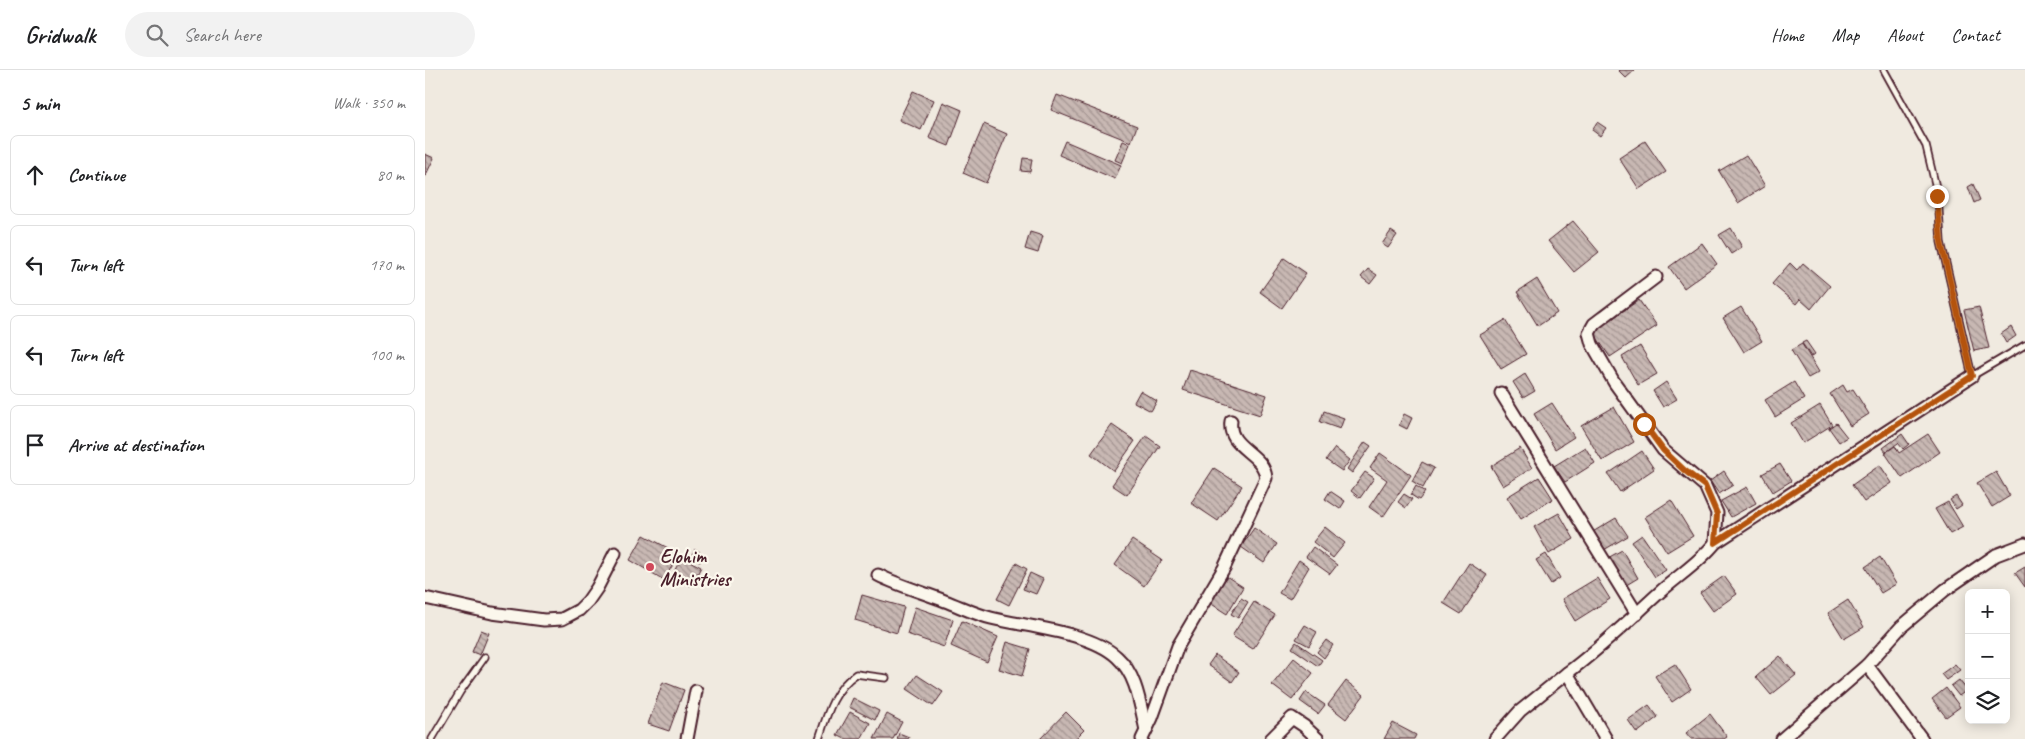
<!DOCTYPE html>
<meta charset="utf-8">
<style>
:root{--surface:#fff;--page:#f2f2f2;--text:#202124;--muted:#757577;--line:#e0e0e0}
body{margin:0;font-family:Caveat,sans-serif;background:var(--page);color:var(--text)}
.controls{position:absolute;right:15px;bottom:15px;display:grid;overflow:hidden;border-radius:8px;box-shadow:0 2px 12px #0003}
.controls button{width:45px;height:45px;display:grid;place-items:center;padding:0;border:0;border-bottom:1px solid var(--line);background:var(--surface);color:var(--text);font:25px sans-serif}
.stop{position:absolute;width:15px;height:15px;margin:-11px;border:4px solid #b45309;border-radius:50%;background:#fff}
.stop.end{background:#b45309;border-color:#fff;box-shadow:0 1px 5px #0008}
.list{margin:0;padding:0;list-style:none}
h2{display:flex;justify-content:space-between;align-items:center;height:65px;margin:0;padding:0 20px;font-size:21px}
h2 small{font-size:16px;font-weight:400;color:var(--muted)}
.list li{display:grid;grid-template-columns:32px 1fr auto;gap:15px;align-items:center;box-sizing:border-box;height:80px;margin:0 10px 10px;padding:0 10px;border:1px solid var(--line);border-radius:8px}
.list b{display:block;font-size:19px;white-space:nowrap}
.list em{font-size:16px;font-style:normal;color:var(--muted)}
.icon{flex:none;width:28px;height:28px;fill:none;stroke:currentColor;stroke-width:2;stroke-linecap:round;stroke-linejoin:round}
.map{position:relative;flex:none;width:1600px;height:669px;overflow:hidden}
header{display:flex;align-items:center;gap:30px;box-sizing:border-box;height:70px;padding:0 25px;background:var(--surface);border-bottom:1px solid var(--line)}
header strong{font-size:24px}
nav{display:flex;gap:28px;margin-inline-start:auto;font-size:18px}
.search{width:350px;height:45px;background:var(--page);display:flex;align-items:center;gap:12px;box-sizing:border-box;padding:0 18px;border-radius:28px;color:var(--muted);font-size:19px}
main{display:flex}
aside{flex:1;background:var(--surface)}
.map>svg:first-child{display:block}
</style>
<header>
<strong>Gridwalk</strong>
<div class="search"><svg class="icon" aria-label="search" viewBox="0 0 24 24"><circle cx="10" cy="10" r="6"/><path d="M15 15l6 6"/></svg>Search here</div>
<nav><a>Home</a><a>Map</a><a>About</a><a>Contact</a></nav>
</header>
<main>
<aside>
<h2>5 min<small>Walk · 350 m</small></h2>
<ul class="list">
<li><svg class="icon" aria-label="ahead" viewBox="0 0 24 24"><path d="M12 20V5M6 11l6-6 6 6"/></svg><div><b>Continue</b></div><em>80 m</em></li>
<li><svg class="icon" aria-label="left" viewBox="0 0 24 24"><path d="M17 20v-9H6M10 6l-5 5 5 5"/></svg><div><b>Turn left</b></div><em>170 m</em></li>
<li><svg class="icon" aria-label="left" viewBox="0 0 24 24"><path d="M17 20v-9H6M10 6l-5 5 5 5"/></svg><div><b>Turn left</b></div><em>100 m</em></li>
<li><svg class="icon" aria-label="arrive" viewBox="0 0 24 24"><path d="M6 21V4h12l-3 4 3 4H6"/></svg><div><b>Arrive at destination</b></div></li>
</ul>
</aside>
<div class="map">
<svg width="1600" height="669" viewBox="0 0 1600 669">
<defs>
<pattern id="building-back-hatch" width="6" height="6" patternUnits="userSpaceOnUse" patternTransform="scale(1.25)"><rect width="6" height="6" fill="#c8b8b3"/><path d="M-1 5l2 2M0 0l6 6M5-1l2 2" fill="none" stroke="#a49592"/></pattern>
</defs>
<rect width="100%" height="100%" fill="#f0eae0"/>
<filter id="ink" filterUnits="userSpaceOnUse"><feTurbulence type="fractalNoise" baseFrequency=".02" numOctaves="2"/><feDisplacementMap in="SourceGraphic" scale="10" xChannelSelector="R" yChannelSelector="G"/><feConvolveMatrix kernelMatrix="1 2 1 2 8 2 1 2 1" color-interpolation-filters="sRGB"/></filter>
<g filter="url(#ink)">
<g fill="url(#building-back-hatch)" stroke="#4a1f2b">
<path d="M1193,0H1210L1201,8Z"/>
<path d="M488,21L509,30L496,60L474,50Z"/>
<path d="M632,25L712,56L706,72L626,40Z"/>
<path d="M518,32L537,40L524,76L504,68Z"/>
<path d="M1172,52L1181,58L1175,66L1167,60Z"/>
<path d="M559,54L582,64L561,113L538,103Z"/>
<path d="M640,71L696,95L690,109L634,85Z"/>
<path d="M698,71L705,74L697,93L690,90Z"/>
<path d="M1220,71L1241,102L1214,119L1194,88Z"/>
<path d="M0,84L9,88L0,107Z"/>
<path d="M1321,85L1340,116L1313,133L1294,101Z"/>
<path d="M598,88L607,89L605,102L596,101Z"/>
<path d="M1548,114L1555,130L1549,133L1543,117Z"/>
<path d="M1148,151L1174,182L1149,202L1123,171Z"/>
<path d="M1306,158L1317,177L1306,184L1294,165Z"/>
<path d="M966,161L972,165L963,178L957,174Z"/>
<path d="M605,162L618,166L613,183L600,179Z"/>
<path d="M1277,173L1292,194L1259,218L1244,197Z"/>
<path d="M859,188L881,203L857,238L835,222Z"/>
<path d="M1365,193L1372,200L1378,193L1405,216L1386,239L1375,229L1371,234L1347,214Z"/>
<path d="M943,199L952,205L945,214L936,207Z"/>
<path d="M1112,209L1132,243L1113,256L1092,222Z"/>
<path d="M1214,230L1232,256L1185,287L1168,262Z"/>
<path d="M1316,237L1337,271L1319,282L1298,248Z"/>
<path d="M1554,237L1564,278L1549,281L1539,240Z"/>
<path d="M1080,250L1101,284L1076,299L1055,265Z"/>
<path d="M1586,257L1591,266L1581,273L1576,264Z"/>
<path d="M1381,271L1390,284L1386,287L1377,273Z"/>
<path d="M1377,274L1394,302L1383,308L1366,280Z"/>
<path d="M1215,276L1232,304L1213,315L1197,287Z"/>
<path d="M765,300L842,325L835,345L758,320Z"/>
<path d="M1100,304L1110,321L1098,328L1088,312Z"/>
<path d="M1241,312L1252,329L1238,337L1228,321Z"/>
<path d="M1369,312L1379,329L1350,347L1340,330Z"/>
<path d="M1418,315L1422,322L1428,319L1444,344L1425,356L1405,324Z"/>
<path d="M715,321L732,331L726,341L709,332Z"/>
<path d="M1127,333L1149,367L1130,379L1109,344Z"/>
<path d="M1395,335L1407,355L1378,373L1366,353Z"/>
<path d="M1189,337L1209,372L1177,391L1156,356Z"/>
<path d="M899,341L919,348L915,359L895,352Z"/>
<path d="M979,344L987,348L982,359L974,355Z"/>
<path d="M1411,353L1422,367L1414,372L1404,358Z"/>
<path d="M687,355L710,371L689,401L666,384Z"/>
<path d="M1477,364L1484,374L1478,379L1473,373L1461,382L1458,378Z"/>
<path d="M1503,364L1515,382L1477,408L1460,383L1470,376L1474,383Z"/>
<path d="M721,366L735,376L702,425L687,415Z"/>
<path d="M940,372L946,376L927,403L922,399Z"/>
<path d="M1160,377L1170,393L1140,412L1129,396Z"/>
<path d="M910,378L925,390L917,401L901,390Z"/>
<path d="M1095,378L1107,398L1078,416L1066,396Z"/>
<path d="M1217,381L1229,399L1195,422L1183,404Z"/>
<path d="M955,383L986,405L958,447L944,437L962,410L945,398Z"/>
<path d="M997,392L1009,398L998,418L987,411Z"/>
<path d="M1355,394L1366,411L1348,422L1337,404Z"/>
<path d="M1455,395L1467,413L1439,432L1427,415Z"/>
<path d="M789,398L817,416L793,451L766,433Z"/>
<path d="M1299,401L1308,415L1294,424L1285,411Z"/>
<path d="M940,402L949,408L935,428L926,421Z"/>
<path d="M1571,402L1585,426L1567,437L1552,413Z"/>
<path d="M1114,407L1128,429L1096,449L1082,427Z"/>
<path d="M991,416L1000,422L994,430L986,425Z"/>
<path d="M1322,417L1331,433L1306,447L1296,431Z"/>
<path d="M905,421L920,431L915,439L900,429Z"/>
<path d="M979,424L987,429L981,438L973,432Z"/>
<path d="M1531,426L1537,435L1531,439L1525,430Z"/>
<path d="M1246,430L1268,466L1242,482L1220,447Z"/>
<path d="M1523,432L1538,457L1525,464L1510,439Z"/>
<path d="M1134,443L1149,469L1124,484L1109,457Z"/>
<path d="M1191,448L1203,466L1177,481L1166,463Z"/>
<path d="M900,457L920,473L908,488L888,472Z"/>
<path d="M829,458L852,474L839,493L816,477Z"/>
<path d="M219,465L254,484L239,510L205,490Z"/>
<path d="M1217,465L1241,500L1230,507L1207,472Z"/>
<path d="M707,470L737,490L719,516L690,495Z"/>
<path d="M888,477L912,495L905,504L881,487Z"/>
<path d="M270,479L279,485L275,492L266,486Z"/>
<path d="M1197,480L1213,508L1198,517L1181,489Z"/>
<path d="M1121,484L1135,508L1126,514L1111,490Z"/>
<path d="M257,487L276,497L266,516L247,505Z"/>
<path d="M1455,487L1471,514L1456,523L1440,497Z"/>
<path d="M874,490L884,497L865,529L854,523Z"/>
<path d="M591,493L602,499L584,535L572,529Z"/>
<path d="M1044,493L1062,505L1036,544L1018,533Z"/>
<path d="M1600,497V517L1590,503Z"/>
<path d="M605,503L618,509L611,524L598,519Z"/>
<path d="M801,506L818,517L802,544L785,533Z"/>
<path d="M1299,506L1312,524L1288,541L1275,523Z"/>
<path d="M1172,508L1185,529L1150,551L1137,529Z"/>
<path d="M437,525L479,537L472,563L430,550Z"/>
<path d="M816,528L823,532L813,548L806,544Z"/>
<path d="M1423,530L1439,557L1419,569L1403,543Z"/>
<path d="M829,532L850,545L828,579L807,566Z"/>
<path d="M490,537L528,550L519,577L482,564Z"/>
<path d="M537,551L573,567L562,592L526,576Z"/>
<path d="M880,555L892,562L884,576L871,569Z"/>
<path d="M56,560L64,563L55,585L47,582Z"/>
<path d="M901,570L908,575L899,588L892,582Z"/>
<path d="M582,572L605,579L597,606L574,599Z"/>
<path d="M871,572L897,590L893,596L867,578Z"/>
<path d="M790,585L814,602L807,612L783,595Z"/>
<path d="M1355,586L1371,605L1346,625L1331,607Z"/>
<path d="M869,588L888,603L867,630L847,615Z"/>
<path d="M1250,594L1266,619L1247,632L1230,606Z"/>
<path d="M1530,594L1535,600L1521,610L1516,604Z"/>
<path d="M492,605L518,622L508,636L482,619Z"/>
<path d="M1534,610L1542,620L1534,626L1526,616Z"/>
<path d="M921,611L939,625L921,649L903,635Z"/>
<path d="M238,612L259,620L244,661L223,654Z"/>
<path d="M1521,618L1535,637L1521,647L1507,629Z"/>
<path d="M881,622L900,635L893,644L875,631Z"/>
<path d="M428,628L454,641L450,650L424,637Z"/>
<path d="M1224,635L1233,647L1212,663L1203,650Z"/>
<path d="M425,642L445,653L436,669H420L412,665Z"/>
<path d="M641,642L659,660L650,669H615Z"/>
<path d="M462,644L477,652L468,669H449Z"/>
<path d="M1285,644L1302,667L1299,669H1266L1261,663Z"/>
<path d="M968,653L991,665L989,669H959Z"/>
<path d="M474,663L484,667L483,669H472Z"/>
</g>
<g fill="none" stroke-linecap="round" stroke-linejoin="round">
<g stroke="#4a1f2b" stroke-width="9">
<g id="service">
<path d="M1459,0L1501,76L1513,126L1516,172L1547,306L1600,275"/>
<path d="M7,669L35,622L60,587"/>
<path d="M394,669C402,644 409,619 431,604L461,608"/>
</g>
</g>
<g stroke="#4a1f2b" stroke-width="15">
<g id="minor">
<path d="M1231,207L1169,254L1164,263L1167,274L1189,312L1238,380L1280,416L1292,443L1290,473"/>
<path d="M1076,323L1212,544"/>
<path d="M453,505C475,516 497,522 520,531C536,537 550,544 566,548C602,557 665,562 692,587C712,605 715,635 721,660"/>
<path d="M0,528L67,543L119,550L137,549L154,540L163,531L172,518L190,483"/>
<path d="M1442,595L1497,669"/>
<path d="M262,669L271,621"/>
<path d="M717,669L727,648L753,576L799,498L841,408C839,382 802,379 806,351"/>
<path d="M846,669L867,648L879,656L893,669"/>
<path d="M1070,669L1095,641L1142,603"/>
<path d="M1181,669L1142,603C1177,577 1203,551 1235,522C1254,505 1275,492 1290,473L1547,306"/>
<path d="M1357,669L1442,595L1476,557L1520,520L1571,485L1600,474"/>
</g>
</g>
<use href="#service" stroke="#fbf7ec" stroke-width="5.5"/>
<use href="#minor" stroke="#fbf7ec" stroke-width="11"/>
</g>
</g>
<g fill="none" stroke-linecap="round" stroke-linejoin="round" filter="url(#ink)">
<path stroke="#b45309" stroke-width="6" d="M1219,354L1238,380L1259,400L1280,416L1292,444L1290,473L1547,306L1516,172L1512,126"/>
</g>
<circle fill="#d1495b" stroke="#fbf7ec" stroke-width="2" cx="225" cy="497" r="5"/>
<g text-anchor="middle" stroke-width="4.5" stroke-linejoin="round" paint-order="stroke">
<g font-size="20" font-weight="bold" fill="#4a1f2b" stroke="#fbf7ec" text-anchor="start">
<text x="235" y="493">Elohim<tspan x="235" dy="23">Ministries</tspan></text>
</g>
</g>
</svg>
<div class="controls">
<button>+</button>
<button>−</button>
<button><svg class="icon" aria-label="layers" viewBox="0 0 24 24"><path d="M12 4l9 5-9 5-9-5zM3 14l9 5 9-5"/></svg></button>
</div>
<div class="stop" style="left:1219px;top:354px"></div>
<div class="stop end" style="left:1512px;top:126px"></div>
</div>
</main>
